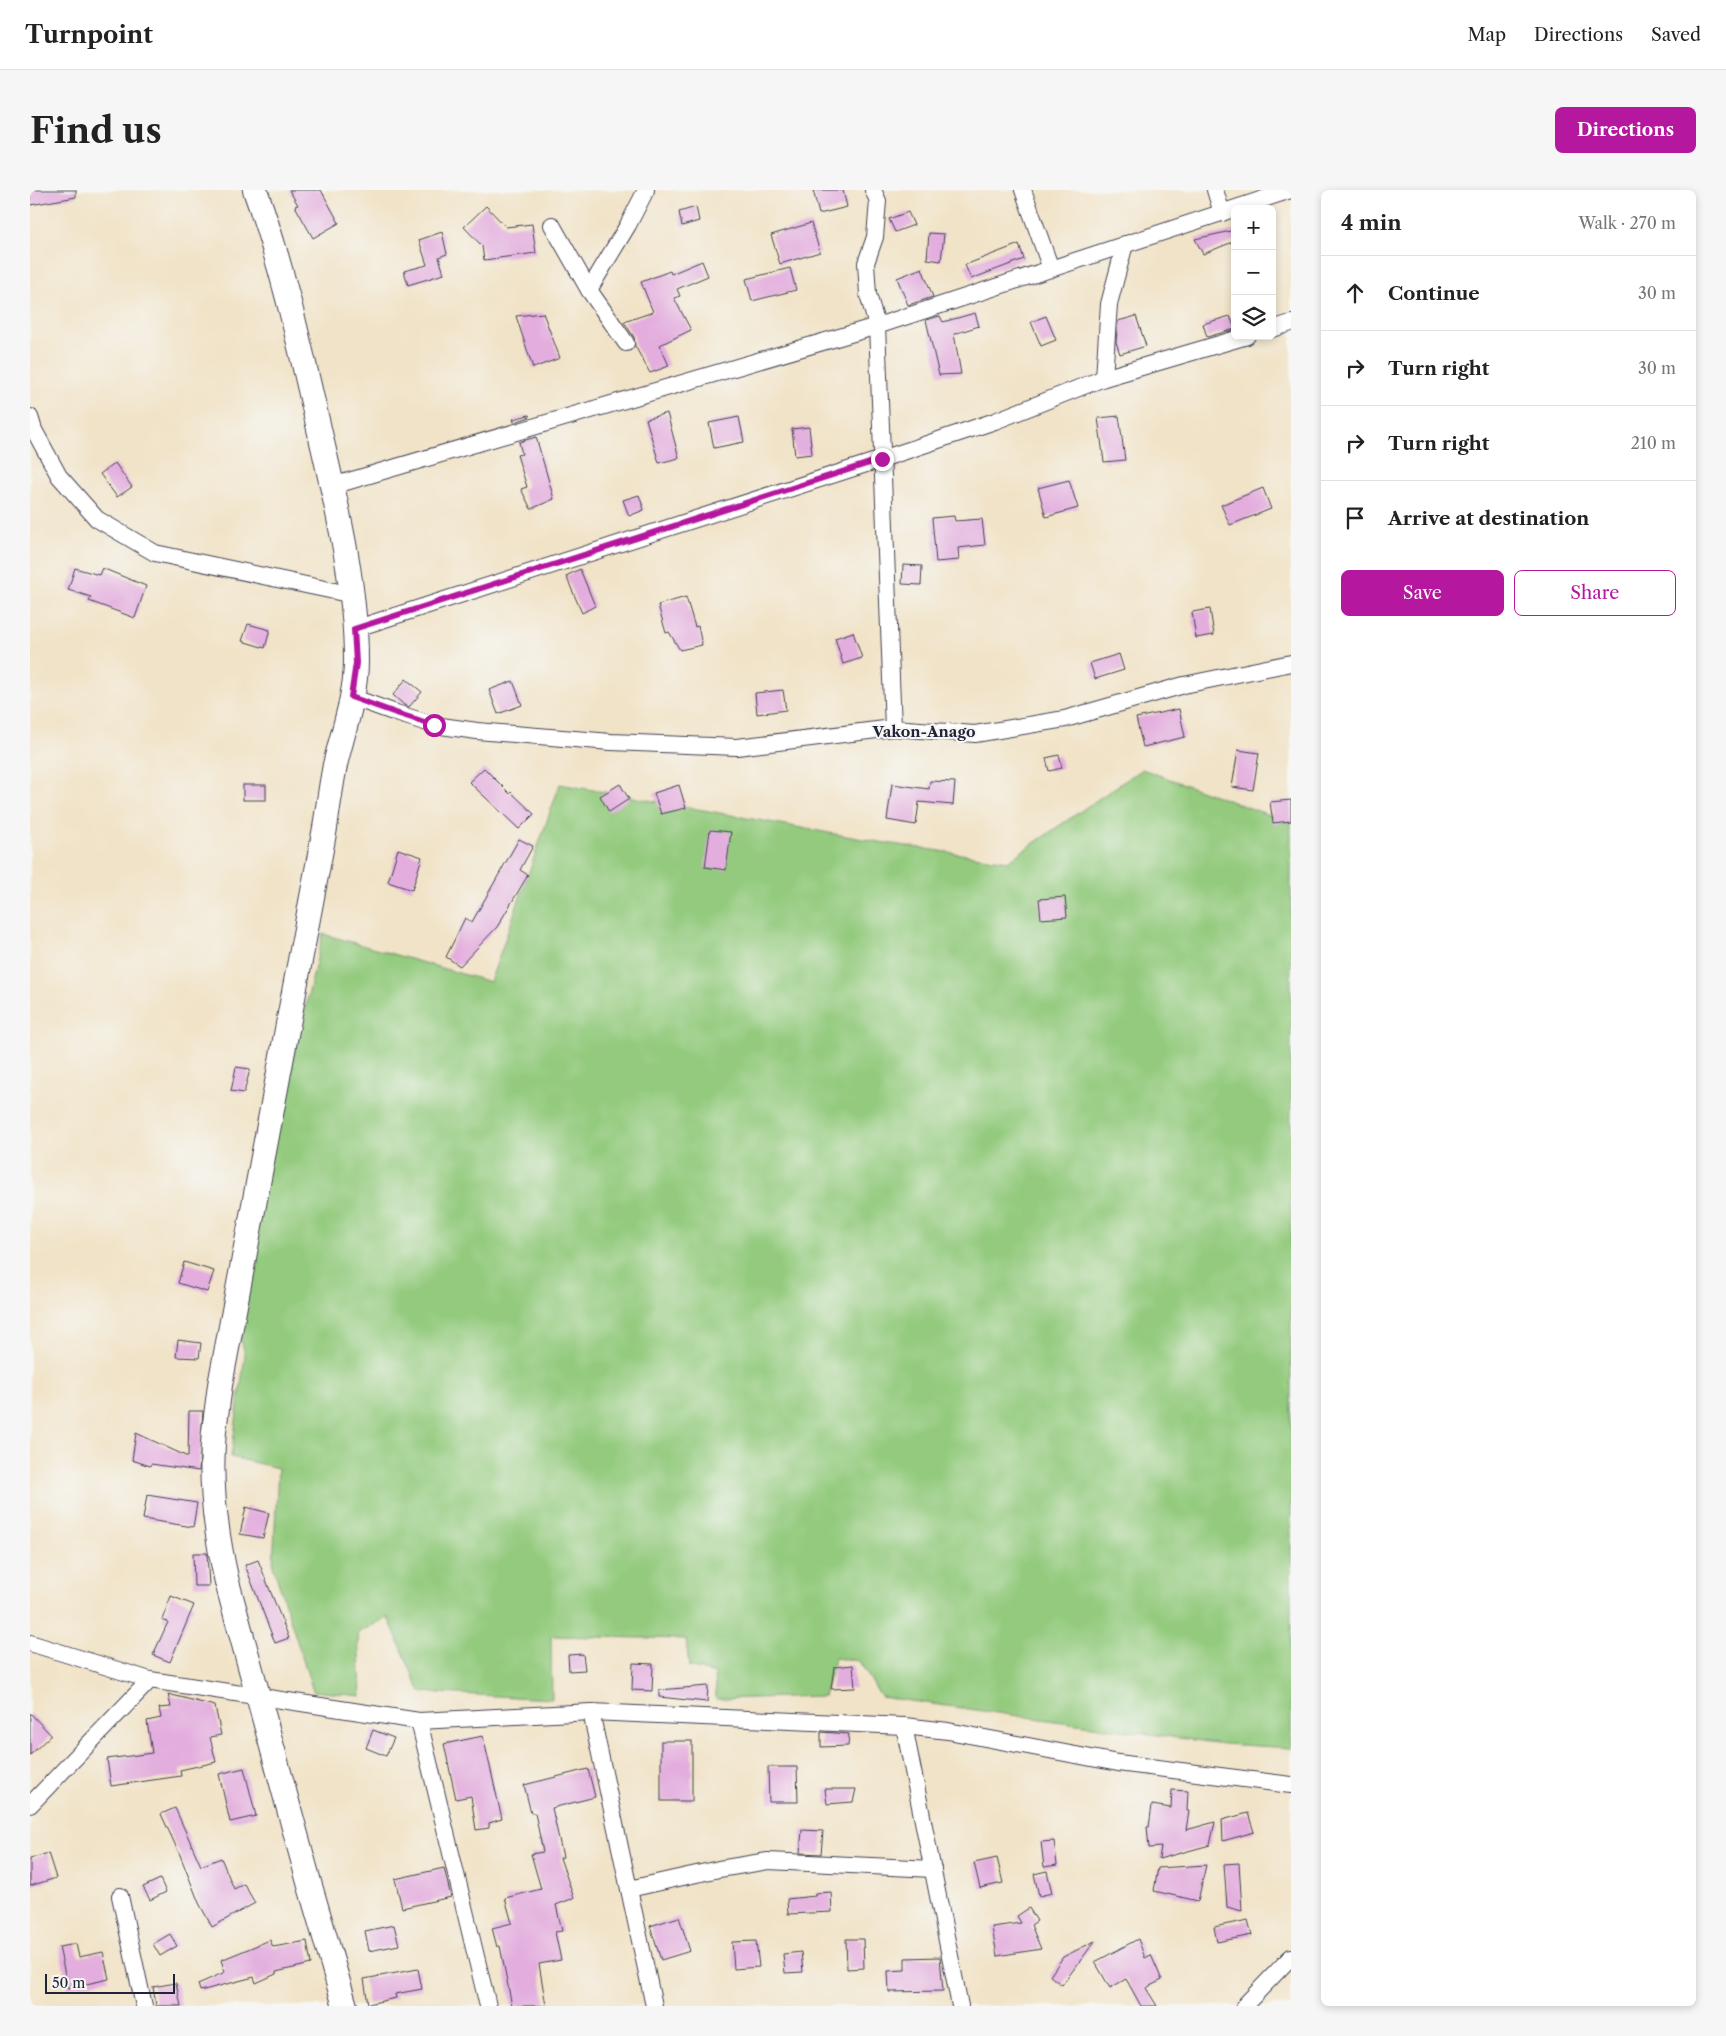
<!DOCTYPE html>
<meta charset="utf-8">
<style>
:root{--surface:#fff;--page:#f6f6f6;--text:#222;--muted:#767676;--line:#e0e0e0;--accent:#b5179e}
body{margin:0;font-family:"Libre Caslon Text",serif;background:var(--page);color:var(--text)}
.controls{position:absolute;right:15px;top:15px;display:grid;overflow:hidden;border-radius:8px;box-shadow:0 2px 8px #0003}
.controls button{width:45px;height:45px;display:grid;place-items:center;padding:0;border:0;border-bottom:1px solid var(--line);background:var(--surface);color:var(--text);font:25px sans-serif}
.scale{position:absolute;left:15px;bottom:12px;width:130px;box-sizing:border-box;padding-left:5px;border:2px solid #22223b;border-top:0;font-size:14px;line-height:18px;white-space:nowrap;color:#22223b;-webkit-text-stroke:4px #f6f6f2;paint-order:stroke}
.stop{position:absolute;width:15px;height:15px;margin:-11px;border:4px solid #b5179e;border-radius:50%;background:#fff}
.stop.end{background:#b5179e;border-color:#fff;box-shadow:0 1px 5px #0008}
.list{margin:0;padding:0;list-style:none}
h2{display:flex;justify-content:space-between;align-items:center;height:65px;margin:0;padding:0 20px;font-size:21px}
h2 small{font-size:16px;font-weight:400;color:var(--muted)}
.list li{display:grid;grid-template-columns:32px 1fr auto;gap:15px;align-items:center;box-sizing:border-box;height:75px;padding:0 20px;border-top:1px solid var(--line)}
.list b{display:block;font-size:19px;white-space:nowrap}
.list em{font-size:16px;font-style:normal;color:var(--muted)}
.actions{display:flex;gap:10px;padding:15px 20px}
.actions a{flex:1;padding:11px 0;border:1px solid var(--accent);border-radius:8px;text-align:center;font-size:18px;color:var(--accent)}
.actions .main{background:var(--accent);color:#fff}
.icon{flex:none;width:28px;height:28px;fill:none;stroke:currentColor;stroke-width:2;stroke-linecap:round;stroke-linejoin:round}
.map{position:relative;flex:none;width:1261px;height:1816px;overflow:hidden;border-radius:8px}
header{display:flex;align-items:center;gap:30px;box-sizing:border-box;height:70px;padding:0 25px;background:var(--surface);border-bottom:1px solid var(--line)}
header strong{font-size:24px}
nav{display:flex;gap:28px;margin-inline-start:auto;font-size:18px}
.intro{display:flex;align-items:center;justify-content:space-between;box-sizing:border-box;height:120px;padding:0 30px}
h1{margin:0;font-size:35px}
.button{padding:12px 22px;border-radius:8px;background:var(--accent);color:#fff;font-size:18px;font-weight:700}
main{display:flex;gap:30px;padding:0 30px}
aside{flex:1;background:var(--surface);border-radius:8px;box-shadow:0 2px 8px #0003}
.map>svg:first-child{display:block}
</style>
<header>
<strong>Turnpoint</strong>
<nav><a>Map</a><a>Directions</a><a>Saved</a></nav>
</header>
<div class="intro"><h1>Find us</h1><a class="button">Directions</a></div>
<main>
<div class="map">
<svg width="1261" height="1816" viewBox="0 0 1261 1816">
<rect width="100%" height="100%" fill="#f6f6f2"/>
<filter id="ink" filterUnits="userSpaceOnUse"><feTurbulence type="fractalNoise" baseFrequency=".02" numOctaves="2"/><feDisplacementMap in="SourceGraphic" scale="10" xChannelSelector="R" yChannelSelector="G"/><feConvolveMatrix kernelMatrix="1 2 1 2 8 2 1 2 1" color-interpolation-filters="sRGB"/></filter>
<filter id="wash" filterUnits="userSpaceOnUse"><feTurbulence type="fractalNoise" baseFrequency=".0096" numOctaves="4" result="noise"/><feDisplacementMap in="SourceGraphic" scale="20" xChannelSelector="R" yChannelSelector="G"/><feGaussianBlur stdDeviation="1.12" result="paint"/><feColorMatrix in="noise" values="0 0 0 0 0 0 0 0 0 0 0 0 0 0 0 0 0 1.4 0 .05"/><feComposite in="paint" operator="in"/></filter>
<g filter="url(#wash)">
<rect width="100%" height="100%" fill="#f1e3c7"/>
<path fill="#93ca7d" stroke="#5a765c" d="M1112,579L1261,633V1558L1193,1554L851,1507L829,1471L805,1468L794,1506L686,1509L685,1484L659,1477L656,1449L521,1446L522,1509L390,1502L358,1427L328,1443L331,1506L283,1501L243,1376L248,1278L201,1267L215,1165L209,1140L242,956L293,744L460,792L530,594L849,652L978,671Z"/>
<g id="blocks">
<g fill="#e3aede">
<path d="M0,0H46V7L0,15Z"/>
<path d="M259,0H291L309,33L283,48L265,16L268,15Z"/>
<path d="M783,0H813L817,17L789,24Z"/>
<path d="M456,16L476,37L502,34L506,63L454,70L452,56L434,37Z"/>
<path d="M666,17L669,31L652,36L649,22Z"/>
<path d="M878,22L884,35L865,42L859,29Z"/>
<path d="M781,33L790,62L750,74L741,45Z"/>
<path d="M1205,40V51L1173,64L1165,49Z"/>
<path d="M412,42L417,64L409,67L414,84L378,95L374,81L397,75L389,50Z"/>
<path d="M899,43L914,44L911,71L897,69Z"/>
<path d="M989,54L994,69L941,89L935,75Z"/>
<path d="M672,71L678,86L647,99L650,106L644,108L661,140L630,155L639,176L620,183L605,156L604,147L594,132L623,122L611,92L640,81L641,84Z"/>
<path d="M760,78L766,100L722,111L716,89Z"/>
<path d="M892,78L903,107L878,115L867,88Z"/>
<path d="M513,123L530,168L503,178L486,126Z"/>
<path d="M945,123L949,136L924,144L931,184L909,185L896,130L910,126L913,132Z"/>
<path d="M1016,126L1026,150L1011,156L1001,132Z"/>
<path d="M1106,126L1116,156L1090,164L1086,152L1088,131Z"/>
<path d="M1200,126L1205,139L1177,147L1173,134Z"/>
<path d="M637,223L649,268L629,273L616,229Z"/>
<path d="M499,225L500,227L484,232L483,229Z"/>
<path d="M1089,226L1095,270L1074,272L1068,228Z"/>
<path d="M709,227L714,252L684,258L679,233Z"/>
<path d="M779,237L782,264L765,266L762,239Z"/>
<path d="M506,247L524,309L501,319L491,299L497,297L487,265L492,264L489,252Z"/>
<path d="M85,273L102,297L87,307L70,284Z"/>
<path d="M1039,290L1048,318L1016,327L1008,298Z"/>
<path d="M1233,298L1241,319L1200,335L1191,315Z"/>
<path d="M609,305L614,320L599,326L593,310Z"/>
<path d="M924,326L925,331L952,329L955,355L928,358L929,370L906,372L902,328Z"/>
<path d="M873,375L892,376L891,395L872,394Z"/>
<path d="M45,378L69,385L72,378L116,396L105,428L59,411L61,407L38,400Z"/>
<path d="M550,379L565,416L552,423L536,386Z"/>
<path d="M656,407L665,437L668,436L672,455L650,460L639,442L636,443L628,415Z"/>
<path d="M1180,419L1184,445L1166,448L1162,422Z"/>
<path d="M218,434L240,440L235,458L212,451Z"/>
<path d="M823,442L832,468L813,474L805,448Z"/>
<path d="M1089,464L1094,480L1065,489L1060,473Z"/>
<path d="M376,489L392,502L379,517L374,515L363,505Z"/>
<path d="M483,491L492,515L468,524L459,500Z"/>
<path d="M753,500L756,520L727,524L725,503Z"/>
<path d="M1149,519L1155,547L1113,557L1106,528Z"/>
<path d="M1208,560L1229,563L1223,600L1202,597Z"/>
<path d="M1029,565L1032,578L1019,581L1016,568Z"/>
<path d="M454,578L480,604L481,602L504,624L489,639L439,592Z"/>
<path d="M900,591L925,592L923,615L889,612L886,635L857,630L862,594L899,599Z"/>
<path d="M590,594L599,609L579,622L570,606Z"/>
<rect x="213" y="595" width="23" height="15"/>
<path d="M649,595L656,618L631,624L624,603Z"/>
<path d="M1261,610V631L1243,633L1240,612Z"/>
<path d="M680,640L701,642L696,680L675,677Z"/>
<path d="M489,649L503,656L490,680L498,685L467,737L430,776L416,767L435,728L442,732Z"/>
<path d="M368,659L392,667L382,700L358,692Z"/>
<path d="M1035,707L1037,727L1011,729L1009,709Z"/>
<path d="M206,877L220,879L214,903L201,901Z"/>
<path d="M154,1072L184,1081L177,1102L148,1093Z"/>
<path d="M148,1150L171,1153L169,1168L146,1167Z"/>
<path d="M159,1221H173L169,1281L121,1274L120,1276L102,1270L106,1243L158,1267Z"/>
<path d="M117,1305L167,1313L163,1337L113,1329Z"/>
<path d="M216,1317L239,1323L233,1348L210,1344Z"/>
<path d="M163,1363H177L179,1396H164Z"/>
<path d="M228,1370L259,1448L245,1453L215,1375Z"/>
<path d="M141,1406L164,1415L140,1472L123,1465L138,1432L132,1430Z"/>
<path d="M553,1464L555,1480L539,1481L538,1465Z"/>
<path d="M603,1473L623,1474L622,1501L602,1500Z"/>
<path d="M823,1475L825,1498L801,1499L804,1477Z"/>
<path d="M678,1496L677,1512L629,1507V1500Z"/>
<path d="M138,1504L185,1516L191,1545L180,1547L186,1572L150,1580L151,1586L81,1596L77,1569L122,1563L117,1531L131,1528L129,1518L141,1517Z"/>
<path d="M0,1523L21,1545L0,1565Z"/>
<path d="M343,1540L364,1548L356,1566L336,1558Z"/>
<path d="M791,1542L819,1544L818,1556L791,1557Z"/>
<path d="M453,1546L472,1629L459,1633V1638L446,1640L441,1606L426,1609L414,1554Z"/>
<rect x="631" y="1551" width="31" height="60"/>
<path d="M738,1577H767L768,1612H739Z"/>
<path d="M214,1578L226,1626L200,1632L189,1584Z"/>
<path d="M558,1579L565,1607L522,1618L533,1667L530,1668L544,1708L526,1715L532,1741L525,1742L531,1770L509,1774L516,1816H482L470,1756L467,1757L462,1738L482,1733L475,1708L511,1699L501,1664L513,1662L505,1623H501L494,1595Z"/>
<path d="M795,1599H826L823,1612L797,1614Z"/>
<path d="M1142,1600L1158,1601L1157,1621H1159L1156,1640L1185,1632L1180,1655L1129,1669L1131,1657L1119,1658L1117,1637H1119L1122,1615L1141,1618Z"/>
<path d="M145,1618L171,1676L191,1668L204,1699L214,1694L225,1713L182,1737L169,1713L150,1665L131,1624Z"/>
<path d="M1218,1623L1224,1642L1193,1651L1192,1630Z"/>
<path d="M772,1640L793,1641L791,1664L770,1663Z"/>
<path d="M1024,1651L1027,1675L1014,1677L1011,1652Z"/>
<path d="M18,1663L26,1688L0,1696V1669Z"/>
<path d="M967,1668L973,1693L950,1698L944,1673Z"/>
<path d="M1209,1673L1212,1721L1197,1717L1194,1674Z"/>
<path d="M1176,1675L1168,1711L1124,1701L1128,1678Z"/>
<path d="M414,1678L421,1707L372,1718L365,1689Z"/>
<path d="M1017,1681L1022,1703L1009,1706L1004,1684Z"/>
<path d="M130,1689L136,1702L120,1710L113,1697Z"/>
<path d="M801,1702L802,1722L758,1724L757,1709L785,1706V1703Z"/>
<path d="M999,1718L1007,1731L1001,1735L1011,1759L967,1766L962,1737L991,1733L987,1726Z"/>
<path d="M649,1727L660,1761L631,1770L620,1736Z"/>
<path d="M1218,1730L1222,1745L1187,1752L1184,1737Z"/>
<path d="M364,1735L369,1755L339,1761L335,1741Z"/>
<path d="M140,1744L147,1756L130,1766L123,1754Z"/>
<path d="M816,1749H833L834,1778L817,1779Z"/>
<path d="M1108,1749L1115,1768L1121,1765L1132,1790L1116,1798L1127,1816H1111L1096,1789L1080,1798L1065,1772Z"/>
<path d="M240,1750L243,1757L277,1751L281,1774L246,1782V1784L226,1793L224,1787L170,1801L168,1794L195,1782L191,1770Z"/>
<path d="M726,1751L729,1777L704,1779L702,1752Z"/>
<path d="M1065,1751L1032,1795L1020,1786L1033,1767Z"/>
<path d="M46,1754L49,1767L73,1762L79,1789L38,1798L29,1757Z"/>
<path d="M771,1762L773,1782L755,1783L753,1764Z"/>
<path d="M910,1767L913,1801L859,1802L858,1781L875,1780V1768Z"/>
<path d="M388,1779L392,1799L365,1804L366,1808L338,1814L334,1789Z"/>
<path d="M146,1793L151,1816H126L123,1797Z"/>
</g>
</g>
</g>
<g filter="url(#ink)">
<use href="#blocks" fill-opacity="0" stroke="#413f50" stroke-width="1"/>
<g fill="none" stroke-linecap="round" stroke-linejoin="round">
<g stroke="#413f50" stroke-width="18">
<g id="street">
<path d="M843,0L848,11L845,47L836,73L838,104L847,136L863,538"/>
<path d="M993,0L1021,79"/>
<path d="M1185,0L1192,23"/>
<path d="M522,35L559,100L596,153"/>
<path d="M559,100L598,35L616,0"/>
<path d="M1242,139L1261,133"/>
<path d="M1074,188L1079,114L1095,54"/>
<path d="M0,227L4,240L29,286L67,329L125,363L323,405"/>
<path d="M302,296L847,136L1261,0"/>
<path d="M324,439L852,269L965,231L1074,188L1217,146"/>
<path d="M321,507L366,523L404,535L447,541L581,552L707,557L863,538L945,544L1035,529L1154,495L1261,473"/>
<path d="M0,1453L120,1490L389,1531L561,1522L874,1536L918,1541L1088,1573L1261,1595"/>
<path d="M561,1522L624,1816"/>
<path d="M389,1531L458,1816"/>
<path d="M874,1536L930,1816"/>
<path d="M0,1615L120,1490"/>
<path d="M599,1699L689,1679L738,1671L903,1679"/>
<path d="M90,1706L114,1816"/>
<path d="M1214,1816L1261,1767"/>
</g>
</g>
<g stroke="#413f50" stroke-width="26">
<path id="secondary" d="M225,0C252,75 269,152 287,230C305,309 326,389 326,471C326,506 313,541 305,575C301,596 298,617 295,638L190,1195C188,1211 186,1226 184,1241C179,1291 186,1344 197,1392L280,1696L315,1816"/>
</g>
<use href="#street" stroke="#fff" stroke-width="16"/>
<use href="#secondary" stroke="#fff" stroke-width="24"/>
</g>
</g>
<g fill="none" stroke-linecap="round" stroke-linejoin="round" filter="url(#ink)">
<path stroke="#b5179e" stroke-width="6" d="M404,535L366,523L321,507L326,473L324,439L852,269"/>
</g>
<g text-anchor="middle" stroke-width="4" stroke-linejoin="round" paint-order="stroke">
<g font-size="15" font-weight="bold" fill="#22223b" stroke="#f6f6f2">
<text x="894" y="547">Vakon-Anago</text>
</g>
</g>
</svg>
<div class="controls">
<button>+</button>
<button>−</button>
<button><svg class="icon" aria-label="layers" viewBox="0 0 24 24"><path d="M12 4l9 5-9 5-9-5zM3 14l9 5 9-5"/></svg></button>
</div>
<div class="scale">50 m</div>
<div class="stop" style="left:404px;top:535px"></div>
<div class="stop end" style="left:852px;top:269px"></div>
</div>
<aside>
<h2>4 min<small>Walk · 270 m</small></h2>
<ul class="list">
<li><svg class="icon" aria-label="ahead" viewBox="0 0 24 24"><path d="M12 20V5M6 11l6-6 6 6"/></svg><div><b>Continue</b></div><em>30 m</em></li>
<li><svg class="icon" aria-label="right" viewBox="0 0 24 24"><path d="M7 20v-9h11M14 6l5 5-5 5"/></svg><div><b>Turn right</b></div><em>30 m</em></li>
<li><svg class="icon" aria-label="right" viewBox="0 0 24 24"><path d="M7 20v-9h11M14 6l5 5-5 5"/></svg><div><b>Turn right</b></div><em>210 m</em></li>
<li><svg class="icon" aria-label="arrive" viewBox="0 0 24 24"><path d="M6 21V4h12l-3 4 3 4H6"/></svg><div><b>Arrive at destination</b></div></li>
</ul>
<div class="actions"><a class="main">Save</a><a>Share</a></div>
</aside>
</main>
